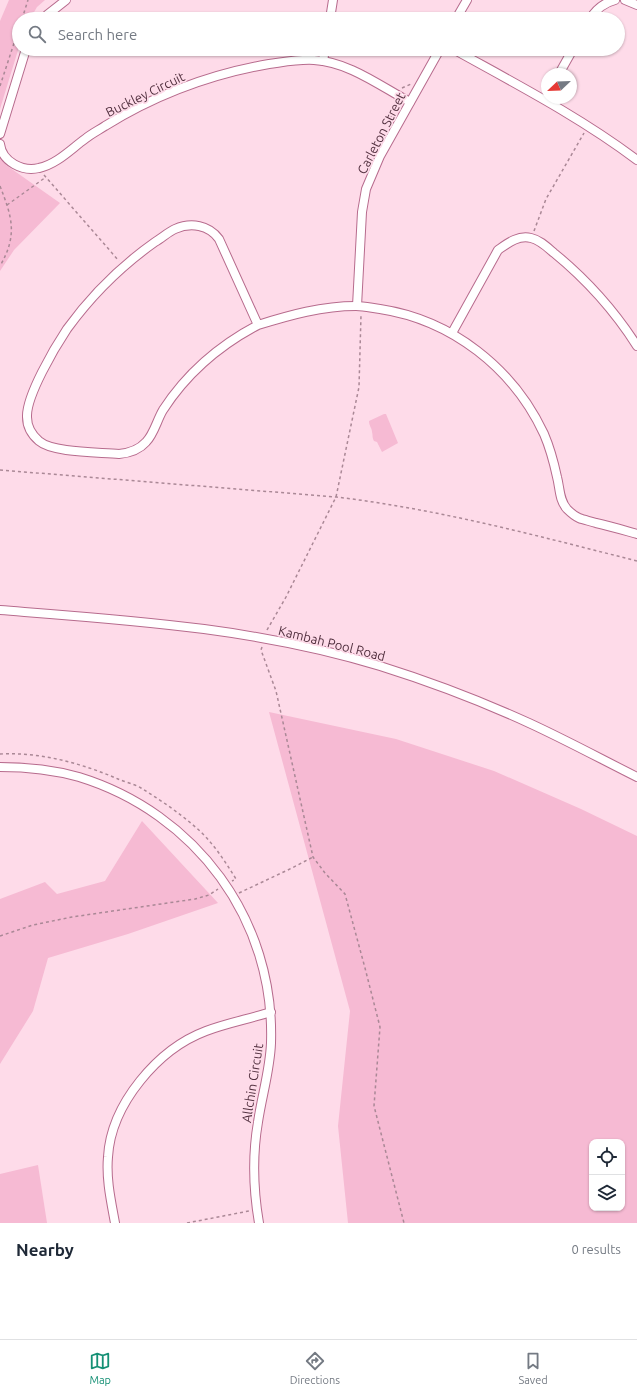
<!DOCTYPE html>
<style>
:root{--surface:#fff;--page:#f6f6f7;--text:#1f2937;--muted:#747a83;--line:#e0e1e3;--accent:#159075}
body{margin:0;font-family:Ubuntu,sans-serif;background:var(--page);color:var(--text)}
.controls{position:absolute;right:12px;bottom:12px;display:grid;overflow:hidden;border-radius:8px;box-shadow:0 1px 3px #0004}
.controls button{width:36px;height:36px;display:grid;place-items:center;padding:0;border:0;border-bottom:1px solid var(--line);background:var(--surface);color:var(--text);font:20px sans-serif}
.compass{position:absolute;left:541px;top:68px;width:36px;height:36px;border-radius:50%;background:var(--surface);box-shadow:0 1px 3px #0004;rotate:247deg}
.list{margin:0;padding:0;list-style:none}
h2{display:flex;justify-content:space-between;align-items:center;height:52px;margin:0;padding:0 16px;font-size:17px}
h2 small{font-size:13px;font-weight:400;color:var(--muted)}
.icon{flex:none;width:22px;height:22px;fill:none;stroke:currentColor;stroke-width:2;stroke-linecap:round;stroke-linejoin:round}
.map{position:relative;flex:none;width:637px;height:1223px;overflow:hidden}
.search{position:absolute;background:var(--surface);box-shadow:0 1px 3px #0004;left:12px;right:12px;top:12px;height:44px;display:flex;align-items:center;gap:10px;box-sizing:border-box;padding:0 14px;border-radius:22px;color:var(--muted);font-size:15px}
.sheet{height:116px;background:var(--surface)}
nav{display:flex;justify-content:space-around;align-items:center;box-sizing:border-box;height:56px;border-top:1px solid var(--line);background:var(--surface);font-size:11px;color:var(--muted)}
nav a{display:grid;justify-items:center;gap:2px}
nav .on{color:var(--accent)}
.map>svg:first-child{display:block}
</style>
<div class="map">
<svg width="637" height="1223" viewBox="0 0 637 1223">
<rect width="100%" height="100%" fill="#fedbe9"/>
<g fill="#f6bad3" fill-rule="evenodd">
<path d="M9,0H45L37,7L30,19H19V47L0,109V21Z"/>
<path d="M0,153L6,165L60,203L14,250L0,271Z"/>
<path d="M384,414H386L398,443L382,452L377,442L374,441C372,437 373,436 372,432C372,428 369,426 369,421Z"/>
<path d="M269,712L396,739L494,771L581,809L637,836V1223H348L338,1126L350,1011ZM592,1142H622V1208H592Z"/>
<path d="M142,821L218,903L128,934L48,958L33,1011L0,1064V899L45,882L57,894L105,881Z"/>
<path d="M38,1165L47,1223H0V1174Z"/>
</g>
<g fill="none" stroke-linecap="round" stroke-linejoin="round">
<g stroke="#b76b8d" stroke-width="10">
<g id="minor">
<path d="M625,0L637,5"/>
<path d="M43,19L47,15L66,0"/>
<path d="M330,19L333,0"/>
<path d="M456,19L467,0"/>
<path d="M590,19C596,9 603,3 615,0"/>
<path d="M453,49C516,84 580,117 637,160"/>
<path d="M323,61L325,49"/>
<path d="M559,74L573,49"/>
<path d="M0,134L26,49"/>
<path d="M0,144C2,162 23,172 39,168C57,164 71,149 85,139C91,134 99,130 105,126C155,95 211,74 269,64C284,62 299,59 314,60C349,62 380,86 410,102"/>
<path d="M357,306L362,212L366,189L380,156L440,49"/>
<path d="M258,325C220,345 187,373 163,410C157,420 154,434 146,442C139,450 129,453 119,454C99,452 53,453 39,441C32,435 27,426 27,417C26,396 55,347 67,329C91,296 121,266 155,242C162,238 168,232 175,229C191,222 209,225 219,239L258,325C290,315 322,306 356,306C364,306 372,308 380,309C452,320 513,368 544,434C550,448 554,463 557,477C560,488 559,500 567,509C570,512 574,516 579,518C584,520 590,521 596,523C610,526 623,530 637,534"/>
<path d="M452,333L498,250C508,243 518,235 531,238C540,240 547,247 554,253C587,280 614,310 637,346"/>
<path d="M0,610C128,620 257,628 380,666C431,682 481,701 529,723C566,740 601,759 637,777"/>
<path d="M0,767C27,767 54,770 79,777C196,813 275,920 271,1043C270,1070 262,1095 258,1122C252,1157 253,1188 259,1223"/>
<path d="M115,1223C111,1201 106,1179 108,1157C111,1104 158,1049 206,1031C227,1023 249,1019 271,1012"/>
</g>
</g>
<g stroke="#aa8896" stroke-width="1.5" stroke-dasharray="3 3" stroke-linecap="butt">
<path d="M22,19L28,0"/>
<path d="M0,86L19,28"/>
<path d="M402,88L411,84"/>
<path d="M388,123L393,112L395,102"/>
<path d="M44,175L119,261"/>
<path d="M0,186C12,217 18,235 0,266"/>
<path d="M7,205L46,177"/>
<path d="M534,231L546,199L584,133"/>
<path d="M0,470L336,497C438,509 538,536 637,561"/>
<path d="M267,630L286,597L336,497L359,387L361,315"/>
<path d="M262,647L261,650L276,691L313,857L325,873L345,894L365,968L380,1027L374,1106L404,1223"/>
<path d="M0,754C40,752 81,763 118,779C125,782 134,784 141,788C162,801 184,816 202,833C216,847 226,863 236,879L232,881"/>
<path d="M239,893L292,868L313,857"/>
<path d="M0,936L33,925L72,917L195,899L209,895L218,889"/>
<path d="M187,1223L249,1211"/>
</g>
<use href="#minor" stroke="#fff" stroke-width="8"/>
</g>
<g text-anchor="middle" stroke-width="3.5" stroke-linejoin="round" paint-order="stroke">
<g font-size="13" fill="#52303f" stroke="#fedbe9">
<text transform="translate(145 94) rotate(-26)" y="5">Buckley Circuit</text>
<text transform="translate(381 133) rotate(-63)" y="5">Carleton Street</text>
<text transform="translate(332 643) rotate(14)" y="5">Kambah Pool Road</text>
<text transform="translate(252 1083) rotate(-81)" y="5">Allchin Circuit</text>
</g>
</g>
</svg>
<div class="controls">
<button><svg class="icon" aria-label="locate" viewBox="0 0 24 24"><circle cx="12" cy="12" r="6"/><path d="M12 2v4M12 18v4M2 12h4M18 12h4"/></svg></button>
<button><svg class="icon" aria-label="layers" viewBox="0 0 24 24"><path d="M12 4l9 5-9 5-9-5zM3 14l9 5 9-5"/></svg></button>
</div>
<svg class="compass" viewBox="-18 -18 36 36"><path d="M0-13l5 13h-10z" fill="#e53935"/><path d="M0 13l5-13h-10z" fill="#747a83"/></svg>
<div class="search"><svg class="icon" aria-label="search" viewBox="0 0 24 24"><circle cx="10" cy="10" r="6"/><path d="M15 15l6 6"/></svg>Search here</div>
</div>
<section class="sheet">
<h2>Nearby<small>0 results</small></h2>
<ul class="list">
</ul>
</section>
<nav>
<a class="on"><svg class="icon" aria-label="map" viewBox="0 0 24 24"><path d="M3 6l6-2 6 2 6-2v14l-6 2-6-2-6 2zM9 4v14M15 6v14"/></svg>Map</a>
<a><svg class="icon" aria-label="directions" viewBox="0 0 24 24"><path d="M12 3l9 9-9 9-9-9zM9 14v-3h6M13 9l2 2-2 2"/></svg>Directions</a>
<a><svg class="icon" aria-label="saved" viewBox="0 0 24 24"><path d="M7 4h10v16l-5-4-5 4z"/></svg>Saved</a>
</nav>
